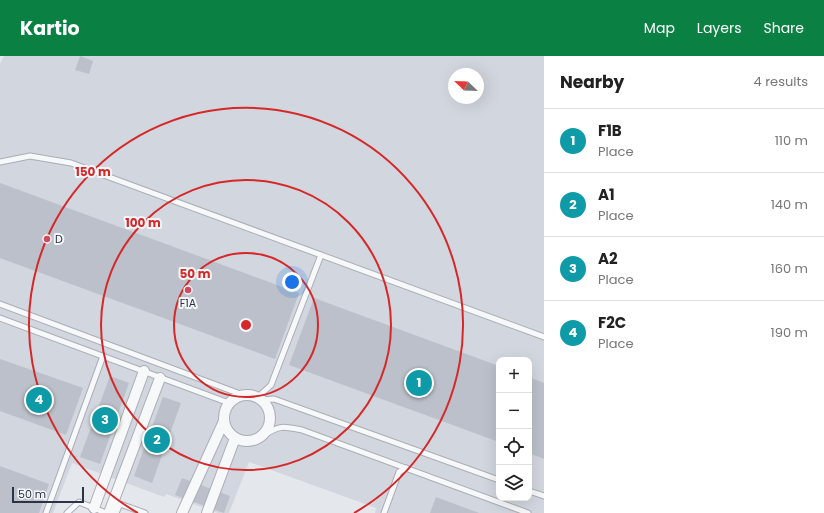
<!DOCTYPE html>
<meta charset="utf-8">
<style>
:root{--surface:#fff;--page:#f6f6f6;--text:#222;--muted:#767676;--line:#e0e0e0;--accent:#0b8043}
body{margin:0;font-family:Poppins,sans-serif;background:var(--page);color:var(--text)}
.controls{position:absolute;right:12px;bottom:12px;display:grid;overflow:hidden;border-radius:8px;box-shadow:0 4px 16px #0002}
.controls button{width:36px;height:36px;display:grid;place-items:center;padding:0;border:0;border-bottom:1px solid var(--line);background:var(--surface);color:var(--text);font:20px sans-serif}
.compass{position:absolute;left:448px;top:12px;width:36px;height:36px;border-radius:50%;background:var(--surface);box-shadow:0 4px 16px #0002;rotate:293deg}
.scale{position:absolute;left:12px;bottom:10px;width:72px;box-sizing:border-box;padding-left:4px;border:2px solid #2b3445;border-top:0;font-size:11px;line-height:14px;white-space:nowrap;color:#2b3445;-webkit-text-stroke:3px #f4f6f9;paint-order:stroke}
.you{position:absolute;left:292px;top:226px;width:14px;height:14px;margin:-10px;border:3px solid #fff;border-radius:50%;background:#1a73e8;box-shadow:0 0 0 6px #1a73e833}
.badge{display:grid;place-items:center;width:26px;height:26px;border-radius:50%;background:var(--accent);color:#fff;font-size:13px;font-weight:700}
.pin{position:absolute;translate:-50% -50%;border:2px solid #fff;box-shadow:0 1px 4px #0006}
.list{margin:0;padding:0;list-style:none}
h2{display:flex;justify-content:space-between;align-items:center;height:52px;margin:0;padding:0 16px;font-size:17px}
h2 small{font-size:13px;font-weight:400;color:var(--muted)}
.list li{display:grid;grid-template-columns:26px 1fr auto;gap:12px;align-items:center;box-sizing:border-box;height:64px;padding:0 16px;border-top:1px solid var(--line)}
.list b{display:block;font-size:15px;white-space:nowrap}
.list p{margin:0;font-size:13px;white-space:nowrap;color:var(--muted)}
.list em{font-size:13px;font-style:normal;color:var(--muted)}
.icon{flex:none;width:22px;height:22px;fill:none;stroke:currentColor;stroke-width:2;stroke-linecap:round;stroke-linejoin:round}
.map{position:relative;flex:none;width:544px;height:457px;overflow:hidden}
header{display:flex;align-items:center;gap:24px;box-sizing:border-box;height:56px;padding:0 20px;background:var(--accent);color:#fff}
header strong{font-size:19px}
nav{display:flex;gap:22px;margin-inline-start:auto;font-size:14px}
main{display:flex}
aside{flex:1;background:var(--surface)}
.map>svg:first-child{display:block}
</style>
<header>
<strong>Kartio</strong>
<nav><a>Map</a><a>Layers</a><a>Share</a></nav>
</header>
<main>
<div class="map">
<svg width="544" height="457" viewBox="0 0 544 457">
<rect width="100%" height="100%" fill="#e4e7ec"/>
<path fill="#d2d6de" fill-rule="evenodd" d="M4,0H544V457H375L376,452L249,406L229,457H218L166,438L164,441L72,407L53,457H0V8ZM454,18H478V42H454ZM499,304H529V442H499Z"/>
<g fill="#bbc0ca">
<path d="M80,0L93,5L89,18L75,14Z"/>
<path d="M0,127L299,237L275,303L0,202Z"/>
<path d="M314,242L499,310V386L289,309Z"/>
<path d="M0,303L83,332L66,379L0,355Z"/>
<path d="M110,320L129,327L100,408L80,401Z"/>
<path d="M529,321L544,327V403L529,397Z"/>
<path d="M163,341L181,347L152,427L134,420Z"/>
<path d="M0,410L49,428L39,457H0Z"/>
<path d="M182,422L230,440L224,457L175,439Z"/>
<path d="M436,441L479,457H430Z"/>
</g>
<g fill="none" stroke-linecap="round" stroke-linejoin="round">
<g stroke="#a9aeb7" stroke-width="7">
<g id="lane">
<path d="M0,106L30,100L71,107L544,281"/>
<path d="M0,248L243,339"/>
<path d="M0,262L229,347"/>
<path d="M258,341L271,329L321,199"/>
<path d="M262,344L274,343L499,424"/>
<path d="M263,380C279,369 283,370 302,374L528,457"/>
<path d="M529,435L544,440"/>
<path d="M46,457L103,300"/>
<path d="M67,457L79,446L106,457"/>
<path d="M116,457L120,448L145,457"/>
<path d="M384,457L399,416L406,412"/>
</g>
</g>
<g stroke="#a9aeb7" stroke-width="12">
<g id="street">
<circle cx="247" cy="362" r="23"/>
<path d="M94,452L144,315"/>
<path d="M109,457L160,322"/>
<path d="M182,457L224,365"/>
<path d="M207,457L235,382"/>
</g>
</g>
<use href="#lane" stroke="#f7f8fa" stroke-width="5"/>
<use href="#street" stroke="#f7f8fa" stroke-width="10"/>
</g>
<g fill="none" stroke="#d62828" stroke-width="2">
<circle cx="246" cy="269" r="72"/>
<circle cx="246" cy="269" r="145"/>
<path d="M138 457A217 217 0 1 1 354 457"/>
</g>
<g fill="#d1495b" stroke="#f4f6f9" stroke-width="1.5">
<circle cx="47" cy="183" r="4"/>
<circle cx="188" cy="234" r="4"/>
</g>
<g text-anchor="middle" stroke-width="4" stroke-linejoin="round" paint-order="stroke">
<g font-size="11" fill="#2b3445" stroke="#f4f6f9" text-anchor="start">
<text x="55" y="187">D</text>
<text x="188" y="251" text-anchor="middle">F1A</text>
</g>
</g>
<circle cx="246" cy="269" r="6" fill="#d62828" stroke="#f4f6f9" stroke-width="2"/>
<g font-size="12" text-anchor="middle" font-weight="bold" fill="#d62828" stroke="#f4f6f9" stroke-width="4" stroke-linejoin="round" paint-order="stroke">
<text x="93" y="120">150 m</text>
<text x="143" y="171">100 m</text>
<text x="195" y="222">50 m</text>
</g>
</svg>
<div class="controls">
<button>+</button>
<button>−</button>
<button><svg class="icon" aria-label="locate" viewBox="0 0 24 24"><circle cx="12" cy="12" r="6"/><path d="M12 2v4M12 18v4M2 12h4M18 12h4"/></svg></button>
<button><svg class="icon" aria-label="layers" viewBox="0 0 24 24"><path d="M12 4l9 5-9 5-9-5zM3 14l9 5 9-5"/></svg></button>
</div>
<svg class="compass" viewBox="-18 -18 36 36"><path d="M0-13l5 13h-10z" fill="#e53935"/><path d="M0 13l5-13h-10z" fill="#767676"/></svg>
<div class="scale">50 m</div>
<div class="you"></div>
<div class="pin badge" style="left:419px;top:327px;background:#0f9aa8">1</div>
<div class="pin badge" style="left:157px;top:384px;background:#0f9aa8">2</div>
<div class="pin badge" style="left:105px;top:364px;background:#0f9aa8">3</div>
<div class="pin badge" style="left:39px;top:344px;background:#0f9aa8">4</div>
</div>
<aside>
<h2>Nearby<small>4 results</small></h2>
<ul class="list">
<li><span class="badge" style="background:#0f9aa8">1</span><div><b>F1B</b><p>Place</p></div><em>110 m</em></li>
<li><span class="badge" style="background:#0f9aa8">2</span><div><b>A1</b><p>Place</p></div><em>140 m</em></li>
<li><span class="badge" style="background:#0f9aa8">3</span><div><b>A2</b><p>Place</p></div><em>160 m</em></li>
<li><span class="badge" style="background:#0f9aa8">4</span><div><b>F2C</b><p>Place</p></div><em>190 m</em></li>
</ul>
</aside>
</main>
